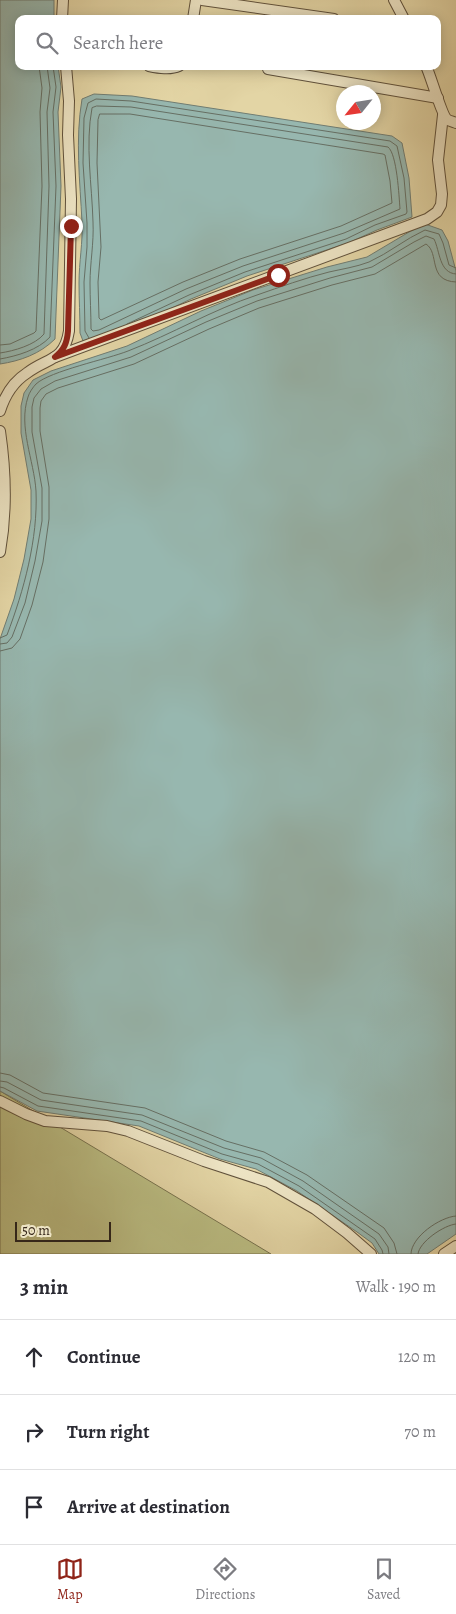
<!DOCTYPE html>
<meta charset="utf-8">
<style>
:root{--surface:#fff;--page:#f2f2f3;--text:#2b2b33;--muted:#7c7c81;--line:#e1e1e2;--accent:#8f2418}
body{margin:0;font-family:Alegreya,serif;background:var(--page);color:var(--text)}
.compass{position:absolute;left:336px;top:85px;width:45px;height:45px;border-radius:50%;background:var(--surface);box-shadow:0 2px 12px #0003;rotate:240deg}
.scale{position:absolute;left:15px;bottom:12px;width:96px;box-sizing:border-box;padding-left:5px;border:2px solid #362719;border-top:0;font-size:14px;line-height:18px;white-space:nowrap;color:#362719;-webkit-text-stroke:4px #ede4c4;paint-order:stroke}
.stop{position:absolute;width:15px;height:15px;margin:-11px;border:4px solid #8f2418;border-radius:50%;background:#fff}
.stop.end{background:#8f2418;border-color:#fff;box-shadow:0 1px 5px #0008}
.list{margin:0;padding:0;list-style:none}
h2{display:flex;justify-content:space-between;align-items:center;height:65px;margin:0;padding:0 20px;font-size:21px}
h2 small{font-size:16px;font-weight:400;color:var(--muted)}
.list li{display:grid;grid-template-columns:32px 1fr auto;gap:15px;align-items:center;box-sizing:border-box;height:75px;padding:0 20px;border-top:1px solid var(--line)}
.list b{display:block;font-size:19px;white-space:nowrap}
.list em{font-size:16px;font-style:normal;color:var(--muted)}
.icon{flex:none;width:28px;height:28px;fill:none;stroke:currentColor;stroke-width:2;stroke-linecap:round;stroke-linejoin:round}
.map{position:relative;flex:none;width:456px;height:1254px;overflow:hidden}
.search{position:absolute;background:var(--surface);box-shadow:0 2px 12px #0003;left:15px;right:15px;top:15px;height:55px;display:flex;align-items:center;gap:12px;box-sizing:border-box;padding:0 18px;border-radius:10px;color:var(--muted);font-size:19px}
.sheet{height:290px;background:var(--surface)}
nav{display:flex;justify-content:space-around;align-items:center;box-sizing:border-box;height:70px;border-top:1px solid var(--line);background:var(--surface);font-size:14px;color:var(--muted)}
nav a{display:grid;justify-items:center;gap:2px}
nav .on{color:var(--accent)}
.map>svg:first-child{display:block}
</style>
<div class="map">
<svg width="456" height="1254" viewBox="0 0 456 1254">
<rect width="100%" height="100%" fill="#e3d5a5"/>
<filter id="stains"><feTurbulence type="fractalNoise" baseFrequency=".004" numOctaves="4"/><feColorMatrix values="0 0 0 0 .2 0 0 0 0 .09 0 0 0 0 .02 0 0 0 .5 -.17"/></filter>
<radialGradient id="worn" r=".72"><stop offset=".6" stop-color="#630" stop-opacity="0"/><stop offset="1" stop-color="#630" stop-opacity=".3"/></radialGradient>
<path fill="#babc82" stroke="#78724e" d="M0,1091L271,1254H0Z"/>
<g fill="#97b7af" stroke="#707d73">
<path d="M0,0H54V19H19V66H58L61,87L58,112L61,186L55,339C40,354 20,361 0,364Z"/>
<path d="M94,94L132,96L392,136L402,143L409,178L412,217L377,230L348,243L247,276L191,299L102,341L88,344L83,341L80,333C80,316 79,299 79,283C79,262 83,242 82,222C80,181 75,140 82,99Z"/>
<path d="M425,224L442,230L448,241L456,271V1234L427,1254H379L372,1243L357,1232L297,1191L256,1169L220,1159L139,1126L37,1111L0,1091V639L14,599L24,559L31,519V490L21,433V406L24,393L33,380L51,371L127,346L201,311L253,290L327,267L367,257L409,232Z"/>
</g>
<g fill="none" stroke-linecap="round" stroke-linejoin="round">
<g stroke="#666f64" stroke-width="1">
<path d="M97,106L131,107L388,147C397,154 399,196 400,209L344,233L243,266L186,289L99,330L93,331L91,329C91,313 90,298 90,283C90,263 94,243 93,222C92,185 85,145 92,108Z"/>
<path d="M100,114H130L383,154L385,155L390,181L392,203L341,226L240,259L183,282L101,320L99,318L98,282L101,247L97,163L98,120Z"/>
<path d="M89,338L85,331L84,282L87,247V223L83,163L84,118L88,103L96,99L131,101L390,141L397,146L404,178L407,212L406,214L375,225L346,239L245,272L189,295L127,324"/>
<path d="M0,345L10,344L34,333L36,331L42,186L40,112L42,88L39,66"/>
<path d="M0,353C14,351 35,345 44,334L49,186L47,112L50,88L47,66"/>
<path d="M0,359C17,356 38,350 50,337L56,186L53,112L56,87L53,66"/>
<path d="M0,638L7,635C24,590 38,539 36,491C34,460 18,427 28,397C29,393 33,387 36,384C50,371 108,359 128,351C172,334 212,310 257,295C280,287 305,278 329,272C342,269 356,267 369,262C389,253 405,239 425,230L439,234L443,243L449,265L456,268"/>
<path d="M0,644L7,643L12,637L25,603L35,561L42,521V488L32,432V407L34,398L41,389L55,381L131,357L206,322L257,301L330,278L372,267L414,242L426,236L434,239C440,251 439,273 456,274"/>
<path d="M0,651L12,648L20,639L32,605L43,562L49,519V487L40,431V408L41,401L46,394L58,388L134,364L209,329L259,308L332,285L375,274L426,244C440,253 427,281 456,282"/>
<path d="M0,1073L10,1075L43,1093L145,1108L226,1141L264,1152L307,1175L384,1228L394,1243L397,1254"/>
<path d="M0,1081L7,1082L41,1100L142,1115L224,1148L261,1158L303,1181L379,1234L388,1247L389,1254"/>
<path d="M0,1087L4,1088L38,1106L141,1121L222,1154L258,1164L299,1186L375,1239L382,1250L383,1254"/>
<path d="M411,1254C411,1237 440,1217 456,1216"/>
<path d="M418,1254C419,1242 444,1225 456,1224"/>
</g>
<g stroke="#61523c" stroke-width="12">
<g id="minor">
<path d="M202,0L334,19"/>
<path d="M394,0L404,19"/>
<path d="M62,19L63,0"/>
<path d="M193,19L196,0"/>
<path d="M149,66C159,68 170,70 179,66"/>
<path d="M426,66C431,76 442,117 448,120C450,121 454,122 456,123"/>
<path d="M268,69L438,98"/>
<path d="M55,357L427,219L437,212L441,205L442,194L438,160L443,115"/>
<path d="M0,411C5,395 13,382 27,373C48,357 64,362 69,331L71,199L68,135L69,101L66,66"/>
<path d="M0,431C6,472 7,512 0,552"/>
<path d="M0,1101L26,1114L45,1121L107,1126L128,1131L204,1161L268,1182L315,1209L347,1233L371,1254"/>
<path d="M444,1254L456,1246"/>
</g>
</g>
<use href="#minor" stroke="#ede4c4" stroke-width="10"/>
</g>
<g fill="none" stroke-linecap="round" stroke-linejoin="round">
<path stroke="#8f2418" stroke-width="6" d="M71,226L68,331C67,343 64,350 55,357L278,275"/>
</g>
<rect width="100%" height="100%" filter="url(#stains)"/>
<rect width="100%" height="100%" fill="url(#worn)"/>
</svg>
<svg class="compass" viewBox="-18 -18 36 36"><path d="M0-13l5 13h-10z" fill="#e53935"/><path d="M0 13l5-13h-10z" fill="#7c7c81"/></svg>
<div class="scale">50 m</div>
<div class="stop" style="left:278px;top:275px"></div>
<div class="stop end" style="left:71px;top:226px"></div>
<div class="search"><svg class="icon" aria-label="search" viewBox="0 0 24 24"><circle cx="10" cy="10" r="6"/><path d="M15 15l6 6"/></svg>Search here</div>
</div>
<section class="sheet">
<h2>3 min<small>Walk · 190 m</small></h2>
<ul class="list">
<li><svg class="icon" aria-label="ahead" viewBox="0 0 24 24"><path d="M12 20V5M6 11l6-6 6 6"/></svg><div><b>Continue</b></div><em>120 m</em></li>
<li><svg class="icon" aria-label="right" viewBox="0 0 24 24"><path d="M7 20v-9h11M14 6l5 5-5 5"/></svg><div><b>Turn right</b></div><em>70 m</em></li>
<li><svg class="icon" aria-label="arrive" viewBox="0 0 24 24"><path d="M6 21V4h12l-3 4 3 4H6"/></svg><div><b>Arrive at destination</b></div></li>
</ul>
</section>
<nav>
<a class="on"><svg class="icon" aria-label="map" viewBox="0 0 24 24"><path d="M3 6l6-2 6 2 6-2v14l-6 2-6-2-6 2zM9 4v14M15 6v14"/></svg>Map</a>
<a><svg class="icon" aria-label="directions" viewBox="0 0 24 24"><path d="M12 3l9 9-9 9-9-9zM9 14v-3h6M13 9l2 2-2 2"/></svg>Directions</a>
<a><svg class="icon" aria-label="saved" viewBox="0 0 24 24"><path d="M7 4h10v16l-5-4-5 4z"/></svg>Saved</a>
</nav>
